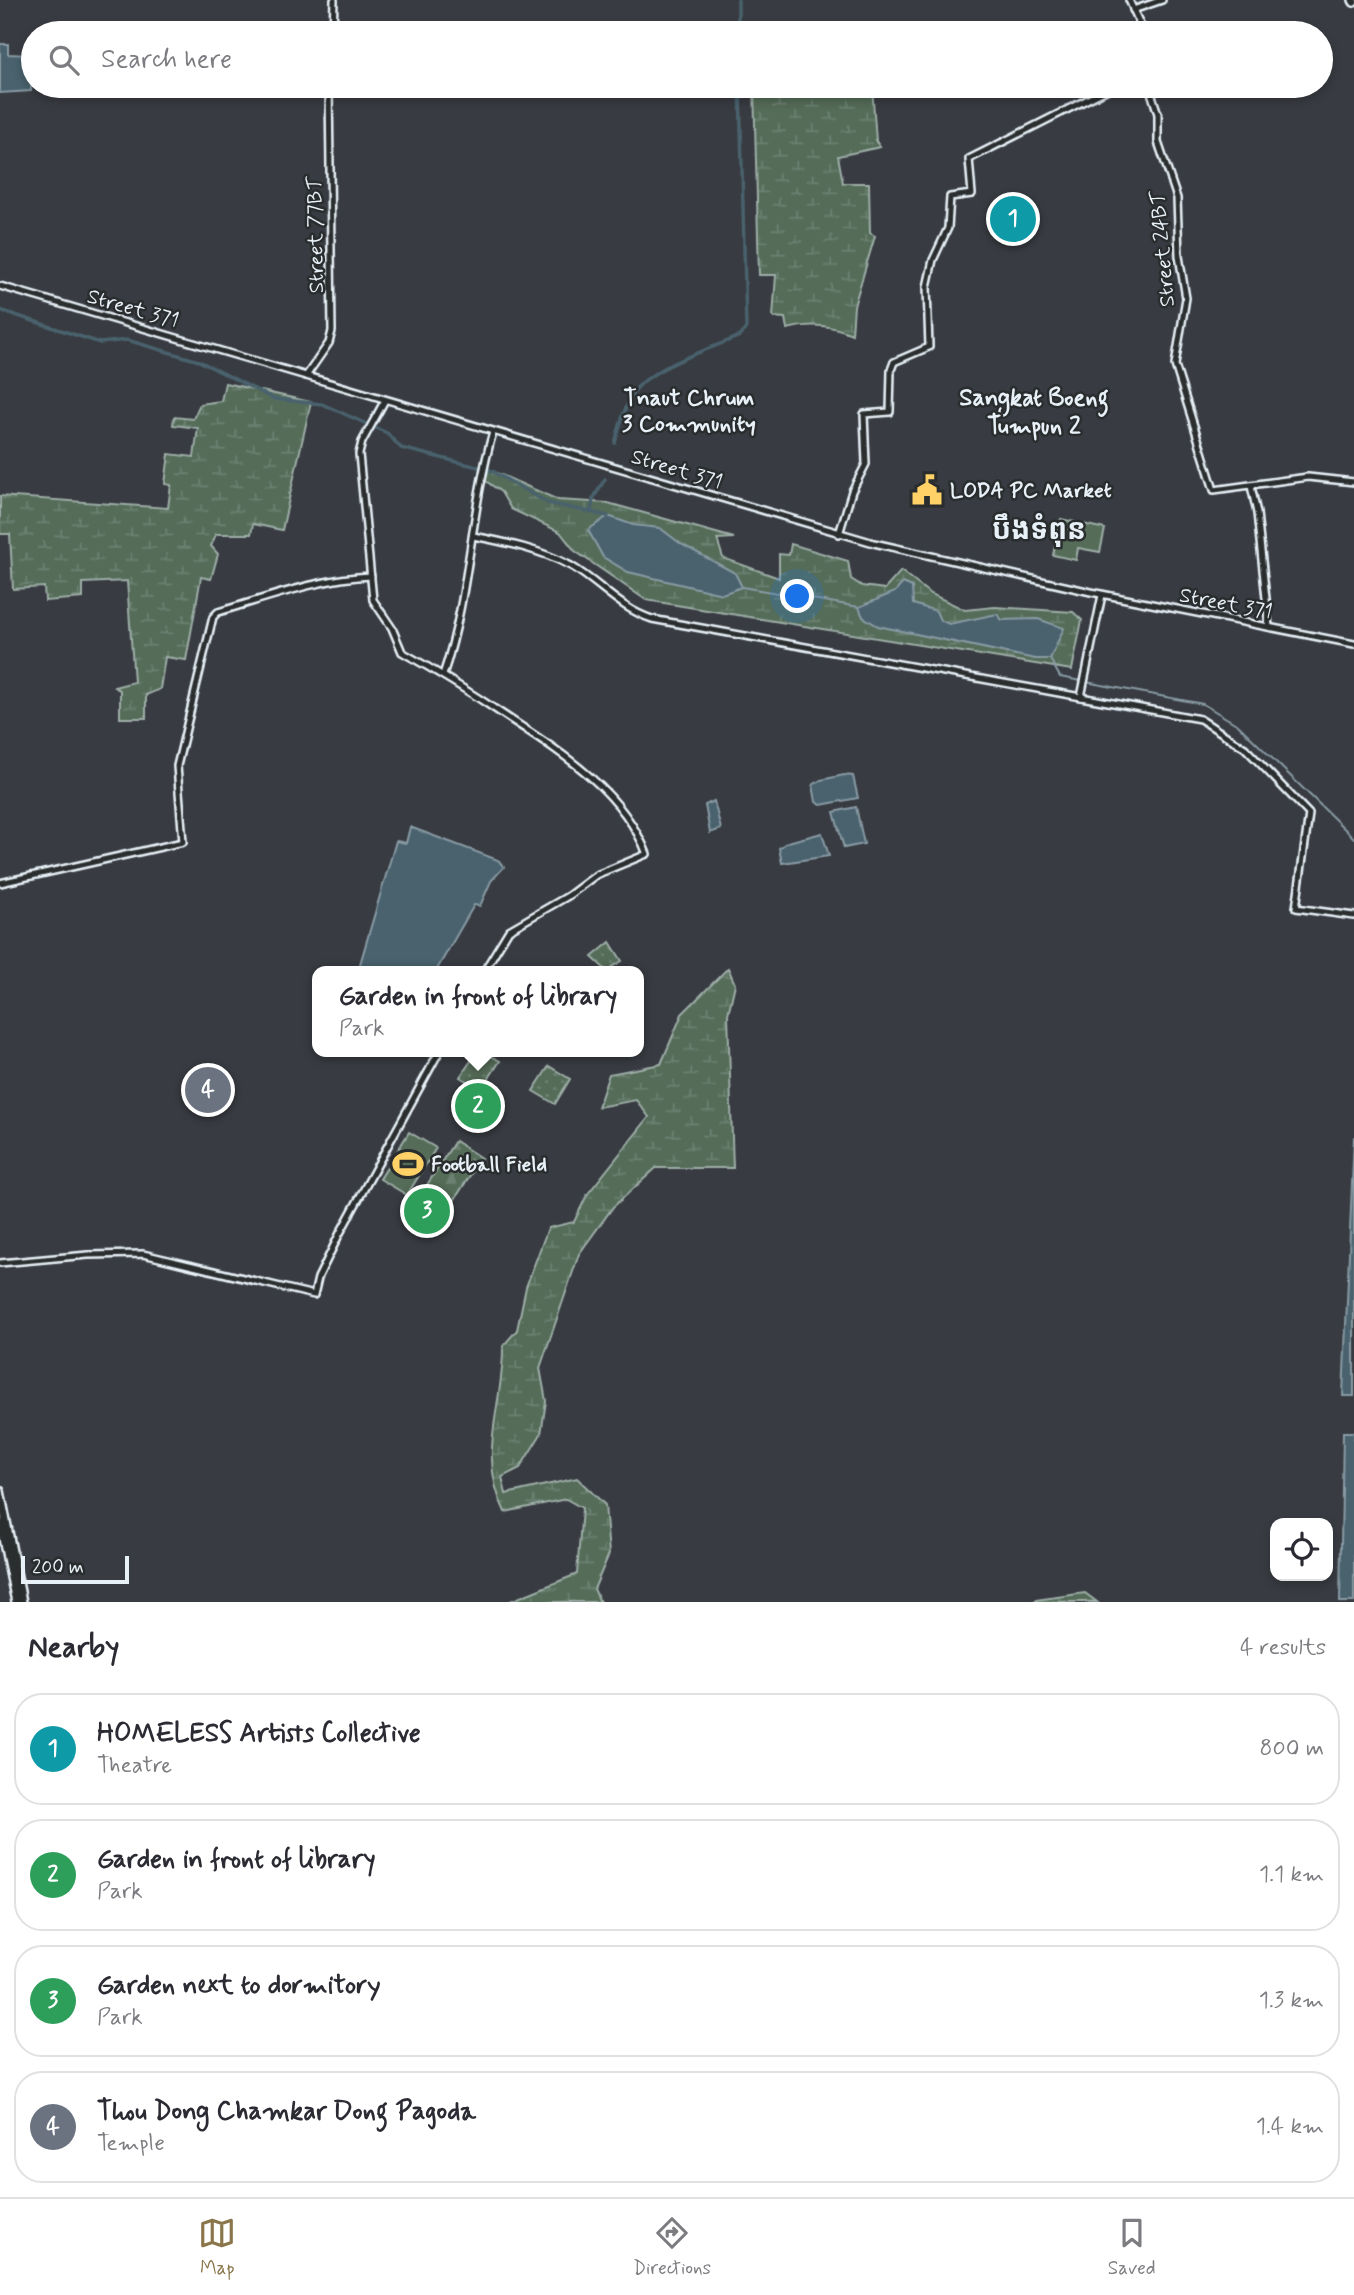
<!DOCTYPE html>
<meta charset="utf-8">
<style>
:root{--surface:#fff;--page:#f2f2f3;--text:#2b2b33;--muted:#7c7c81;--line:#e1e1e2;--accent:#8a764a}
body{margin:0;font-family:Mynerve,"Noto Sans Khmer",sans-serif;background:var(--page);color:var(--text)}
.controls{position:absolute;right:21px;bottom:21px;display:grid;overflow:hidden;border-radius:14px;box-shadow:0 4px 10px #0003}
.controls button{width:63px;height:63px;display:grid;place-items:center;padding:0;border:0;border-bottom:2px solid var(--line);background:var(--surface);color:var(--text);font:35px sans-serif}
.scale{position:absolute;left:21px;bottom:18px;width:108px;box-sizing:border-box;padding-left:7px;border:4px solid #e8f1f8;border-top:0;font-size:19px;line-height:24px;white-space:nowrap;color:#e8f1f8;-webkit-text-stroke:5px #2a2d2e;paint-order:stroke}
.you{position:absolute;left:798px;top:597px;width:24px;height:24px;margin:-18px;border:5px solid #fff;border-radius:50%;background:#1a73e8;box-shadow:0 0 0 10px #1a73e833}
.badge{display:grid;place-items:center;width:46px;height:46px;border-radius:50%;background:var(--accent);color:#fff;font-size:23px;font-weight:700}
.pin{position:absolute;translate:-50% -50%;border:4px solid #fff;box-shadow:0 2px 7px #0006}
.popup{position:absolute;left:312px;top:966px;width:332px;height:91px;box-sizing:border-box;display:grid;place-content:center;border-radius:14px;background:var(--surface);filter:drop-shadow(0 2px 5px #0005);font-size:23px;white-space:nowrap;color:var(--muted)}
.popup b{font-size:26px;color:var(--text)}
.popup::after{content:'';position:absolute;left:50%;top:100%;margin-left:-14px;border:14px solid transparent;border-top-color:var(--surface)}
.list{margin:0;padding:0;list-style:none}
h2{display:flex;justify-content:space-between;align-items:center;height:91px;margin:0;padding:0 28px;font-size:30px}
h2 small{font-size:23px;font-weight:400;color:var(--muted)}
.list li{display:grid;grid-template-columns:46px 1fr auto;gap:21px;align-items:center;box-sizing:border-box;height:112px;margin:0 14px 14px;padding:0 14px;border:2px solid var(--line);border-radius:28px}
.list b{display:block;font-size:26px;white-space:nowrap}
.list p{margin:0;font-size:23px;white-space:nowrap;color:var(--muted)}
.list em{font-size:23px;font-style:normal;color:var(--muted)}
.icon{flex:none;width:38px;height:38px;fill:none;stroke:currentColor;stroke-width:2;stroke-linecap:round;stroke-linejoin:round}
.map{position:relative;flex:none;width:1354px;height:1602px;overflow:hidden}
.search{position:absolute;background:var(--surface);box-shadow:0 4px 10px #0003;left:21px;right:21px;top:21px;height:77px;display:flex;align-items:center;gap:18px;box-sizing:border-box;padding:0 24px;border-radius:38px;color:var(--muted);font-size:26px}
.sheet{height:595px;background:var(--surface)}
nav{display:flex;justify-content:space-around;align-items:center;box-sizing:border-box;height:98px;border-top:2px solid var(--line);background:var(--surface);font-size:19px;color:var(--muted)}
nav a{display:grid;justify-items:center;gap:4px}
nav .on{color:var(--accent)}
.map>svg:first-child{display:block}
</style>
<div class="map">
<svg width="1354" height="1602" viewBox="0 0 1354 1602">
<defs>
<pattern id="green-dots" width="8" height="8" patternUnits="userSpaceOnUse" patternTransform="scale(1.75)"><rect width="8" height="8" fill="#546c59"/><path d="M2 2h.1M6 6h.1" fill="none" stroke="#6d8172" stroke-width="1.8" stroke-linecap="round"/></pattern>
<pattern id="forest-firs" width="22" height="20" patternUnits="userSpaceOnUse" patternTransform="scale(1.75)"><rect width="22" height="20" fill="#546c59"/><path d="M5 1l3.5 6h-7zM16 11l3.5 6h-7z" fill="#6d8172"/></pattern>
<pattern id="wetland-marsh" width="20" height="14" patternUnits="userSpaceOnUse" patternTransform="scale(1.75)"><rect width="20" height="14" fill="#546c59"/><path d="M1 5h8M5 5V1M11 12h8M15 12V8" fill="none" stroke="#6d8172"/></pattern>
</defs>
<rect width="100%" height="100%" fill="#383b41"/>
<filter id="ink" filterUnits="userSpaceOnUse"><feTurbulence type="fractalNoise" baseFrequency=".0143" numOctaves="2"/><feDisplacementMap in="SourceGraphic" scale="14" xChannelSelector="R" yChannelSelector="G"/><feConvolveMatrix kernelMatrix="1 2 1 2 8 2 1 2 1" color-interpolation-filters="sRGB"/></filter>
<g filter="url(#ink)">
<g fill="url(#green-dots)" stroke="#9eaea8" stroke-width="2">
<path d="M610,942L622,961L612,967V971H607L592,957Z"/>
<path d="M477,1052H484L500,1061L481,1090L460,1077Z"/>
<path d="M549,1066L570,1079L555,1104L533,1091Z"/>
<path d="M419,1197L442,1212L434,1225L411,1210Z"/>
</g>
<path fill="url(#forest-firs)" stroke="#9eaea8" stroke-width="2" d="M455,1141L481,1158L453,1202L427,1185Z"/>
<g fill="url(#wetland-marsh)" stroke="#9eaea8" stroke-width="2">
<path d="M754,86H872L876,141L880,147L838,156L843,183H869L870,233L875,236L854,306L852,334C831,325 809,323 787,329L785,318L773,317L776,275H759Z"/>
<path d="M225,383L311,402L282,530L253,524L251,534H216L211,546L218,554L211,579L201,577L186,660L165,657L160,689L146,695V718H120V690L114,687L134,682L127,581L83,583V598L45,601L44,587L13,589L10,534H0V496L168,508L171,485L165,484L169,454L194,457L198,428L173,425L174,417L193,419L200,404L221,401Z"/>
<path d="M488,469L558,500L608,503L734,538L717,539L723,558L779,578V554L789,555L791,544L848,561L851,579L862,586L885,589L901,571L929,593L965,610L995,607L1073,612L1082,620L1072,670L646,600L575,551L560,532L511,509L501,492L486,481Z"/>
<path d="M728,968L735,984L728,1014L733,1168H656L613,1207L579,1254L540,1368L546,1401L541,1434L520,1468L502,1477L506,1494L577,1478L605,1505L609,1554L594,1589L600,1602H508L577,1574L582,1508L566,1499L505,1512C476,1453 504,1406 503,1346L517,1330L526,1287L548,1228L574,1222L587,1195L649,1117L636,1100L598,1107L609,1074L661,1064L682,1014Z"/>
<path d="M1085,1593L1097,1602H1034L1036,1600Z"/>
</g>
<g fill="#546c59" stroke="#9eaea8" stroke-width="2">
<path d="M1061,519L1105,529L1100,552L1078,548L1076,560L1053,555Z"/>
<path d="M409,1132L436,1148L407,1195L380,1179Z"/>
</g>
<g fill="#49626d" stroke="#899ba5" stroke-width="2">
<path d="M0,44H8V54L31,55V91L0,93Z"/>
<path d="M608,516L633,525L660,528L681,544L735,573L742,587L722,594L628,572L603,557L588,530Z"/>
<path d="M903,583L912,587L913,604L936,611L940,620L949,624L997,614L1002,620L1038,619L1064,628L1050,659H1035L878,626L863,617L859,607L895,592Z"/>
<path d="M844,775L853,776L858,798L821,805L816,802L813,785L821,780Z"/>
<path d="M714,801L721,829L710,833L705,805Z"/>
<path d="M856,807L864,844L844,848L834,812Z"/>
<path d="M410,827L498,860L504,867L491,881L480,906L474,905L436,971H358L396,841L406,843Z"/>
<path d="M822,833L829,856L782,863L779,848L788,842Z"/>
<path d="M1354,1136V1396H1343Z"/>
<path d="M1343,1432H1354V1602H1340Z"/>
</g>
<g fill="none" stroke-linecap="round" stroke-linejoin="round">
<g stroke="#899ba5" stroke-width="2">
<path d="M742,587L859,607"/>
<path d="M1050,659L1060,677L1081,681"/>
<path d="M1086,682L1203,704L1238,725L1354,838"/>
</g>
<g stroke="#49626d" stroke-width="3.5">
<path d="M738,0V33"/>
<path d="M0,310L100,343L127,340L199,361L274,399L322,404L387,433L401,448L490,470L548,503L608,516"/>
<path d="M615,443C620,426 624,407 634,392C650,367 713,348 740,336L746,328L740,86"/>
<path d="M591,511L593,499L605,479"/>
</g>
<g stroke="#e8f1f8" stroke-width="10">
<g id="tertiary">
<path d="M1129,0L1144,33"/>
<path d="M1133,10L1162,0"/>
<path d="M333,33L334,0"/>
<path d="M1149,86L1158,114V142L1177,198L1179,256L1186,298L1175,365L1214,490L1308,477L1354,482"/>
<path d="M306,376L329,343L332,331L329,86"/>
<path d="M385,400L362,442L359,454L373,600L392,628L402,652C438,672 473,694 507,717C562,753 622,790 647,854L596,875L568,896L509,930L484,971"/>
<path d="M1251,486L1257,513L1269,627"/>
<path d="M839,534L852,491L866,464L864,414L890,412L891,370L894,362L929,347L927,287L933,260L948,228L950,197L972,194L969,159L1114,86"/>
<path d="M473,536C505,542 542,550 571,566C600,583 619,608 652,619L1081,697"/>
<path d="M443,675C470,596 470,512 493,432"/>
<path d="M0,883L183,842L177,766L213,617L218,612C267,598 320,578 371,576"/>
<path d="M0,1263L88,1255L143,1254L314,1295L318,1278L340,1233L439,1052"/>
</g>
</g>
<g stroke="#e8f1f8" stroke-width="10">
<g id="secondary">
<path d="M0,286L874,543L1091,592L1354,644"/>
<path d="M1102,595L1081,697L1200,719L1245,748L1309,814L1296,908L1354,916"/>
</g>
</g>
<g stroke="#e8f1f8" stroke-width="12">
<g id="primary">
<path d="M1353,0L1354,2"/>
<path d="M0,1491L22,1602"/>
<path d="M0,1523L16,1602"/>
</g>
</g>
<use href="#tertiary" stroke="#2a2d2e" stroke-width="5"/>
<use href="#secondary" stroke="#2a2d2e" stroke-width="5"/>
<use href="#primary" stroke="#2a2d2e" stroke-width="7"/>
</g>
</g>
<defs>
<g id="civic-bare" transform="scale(2.415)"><path d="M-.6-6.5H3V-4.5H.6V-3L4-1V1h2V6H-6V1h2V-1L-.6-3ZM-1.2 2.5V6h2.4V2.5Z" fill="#ffd166" stroke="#2a2d2e" stroke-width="2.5" paint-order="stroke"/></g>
<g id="stadium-bare" transform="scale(2.415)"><path d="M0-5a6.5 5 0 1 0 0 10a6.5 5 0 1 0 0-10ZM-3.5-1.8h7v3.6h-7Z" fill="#ffd166" stroke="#2a2d2e" stroke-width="2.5" paint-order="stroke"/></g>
</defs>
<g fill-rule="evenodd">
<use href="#civic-bare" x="927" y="490"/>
<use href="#stadium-bare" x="408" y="1164"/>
</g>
<g text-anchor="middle" stroke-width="5" stroke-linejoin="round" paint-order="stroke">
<g font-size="21" fill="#e8f1f8" stroke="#2a2d2e">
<text transform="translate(315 235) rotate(-91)" y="7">Street 77BT</text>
<text transform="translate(1162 249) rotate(-95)" y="7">Street 24BT</text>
<text transform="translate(133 308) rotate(16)" y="7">Street 371</text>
<text transform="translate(677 469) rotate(17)" y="7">Street 371</text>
<text transform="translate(1226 603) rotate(11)" y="7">Street 371</text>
</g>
<g font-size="21" font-weight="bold" fill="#e8f1f8" stroke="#2a2d2e" text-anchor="start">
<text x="950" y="497">LODA PC Market</text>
<text x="431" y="1171">Football Field</text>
</g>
<g font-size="23" font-weight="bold" fill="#e8f1f8" stroke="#2a2d2e">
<text x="689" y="405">Tnaut Chrum<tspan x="689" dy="26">3 Community</tspan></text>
</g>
<g font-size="24" font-weight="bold" fill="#e8f1f8" stroke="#2a2d2e">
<text x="1034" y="405">Sangkat Boeng<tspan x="1034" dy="28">Tumpun 2</tspan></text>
</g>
<g font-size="28" font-weight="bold" fill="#e8f1f8" stroke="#2a2d2e">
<text x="1039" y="539">បឹងទំពុន</text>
</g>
</g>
</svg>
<div class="controls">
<button><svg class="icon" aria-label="locate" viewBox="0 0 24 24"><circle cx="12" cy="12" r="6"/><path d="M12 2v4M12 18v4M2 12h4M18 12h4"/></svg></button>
</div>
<div class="scale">200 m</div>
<div class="you"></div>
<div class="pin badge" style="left:1013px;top:219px;background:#0f9aa8">1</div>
<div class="pin badge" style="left:478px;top:1106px;background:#2e9e5b">2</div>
<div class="popup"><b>Garden in front of library</b>Park</div>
<div class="pin badge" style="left:427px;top:1211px;background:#2e9e5b">3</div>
<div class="pin badge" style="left:208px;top:1090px;background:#6b7280">4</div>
<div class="search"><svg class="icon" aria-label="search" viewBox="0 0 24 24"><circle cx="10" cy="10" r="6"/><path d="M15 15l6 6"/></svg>Search here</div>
</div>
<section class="sheet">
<h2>Nearby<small>4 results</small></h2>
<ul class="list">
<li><span class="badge" style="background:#0f9aa8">1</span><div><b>HOMELESS Artists Collective</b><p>Theatre</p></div><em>800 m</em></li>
<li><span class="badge" style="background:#2e9e5b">2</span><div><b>Garden in front of library</b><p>Park</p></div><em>1.1 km</em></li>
<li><span class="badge" style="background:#2e9e5b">3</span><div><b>Garden next to dormitory</b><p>Park</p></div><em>1.3 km</em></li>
<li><span class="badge" style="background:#6b7280">4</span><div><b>Thou Dong Chamkar Dong Pagoda</b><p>Temple</p></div><em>1.4 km</em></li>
</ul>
</section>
<nav>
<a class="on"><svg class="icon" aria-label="map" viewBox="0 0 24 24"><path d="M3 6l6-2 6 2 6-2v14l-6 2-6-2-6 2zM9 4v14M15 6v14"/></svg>Map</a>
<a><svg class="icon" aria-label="directions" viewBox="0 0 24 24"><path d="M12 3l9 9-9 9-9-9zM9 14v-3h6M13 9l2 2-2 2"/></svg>Directions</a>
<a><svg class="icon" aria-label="saved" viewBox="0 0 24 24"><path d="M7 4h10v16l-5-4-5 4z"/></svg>Saved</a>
</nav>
